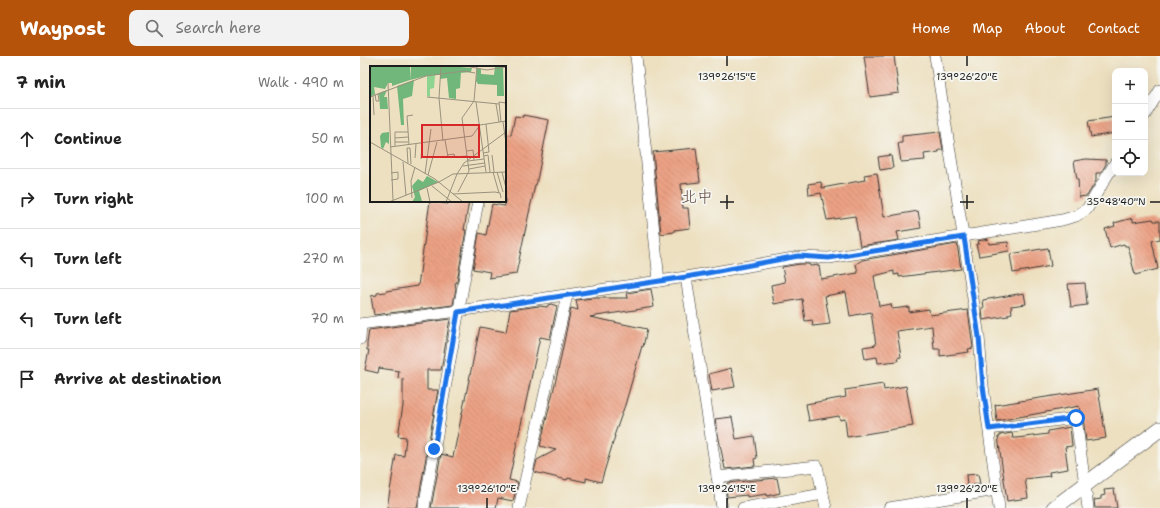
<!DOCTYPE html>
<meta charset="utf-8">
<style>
:root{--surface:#fff;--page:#f2f2f2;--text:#222;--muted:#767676;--line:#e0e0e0;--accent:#b45309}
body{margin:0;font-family:"Shantell Sans","Klee One",sans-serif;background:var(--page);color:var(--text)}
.controls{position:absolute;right:12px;top:12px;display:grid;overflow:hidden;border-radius:8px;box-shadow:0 4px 16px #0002}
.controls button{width:36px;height:36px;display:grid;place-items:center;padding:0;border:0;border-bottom:1px solid var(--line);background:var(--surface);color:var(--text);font:20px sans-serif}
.stop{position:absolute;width:12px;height:12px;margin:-9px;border:3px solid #1a73e8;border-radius:50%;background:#fff}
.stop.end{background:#1a73e8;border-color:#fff;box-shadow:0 1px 4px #0008}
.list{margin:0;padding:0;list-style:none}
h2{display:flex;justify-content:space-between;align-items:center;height:52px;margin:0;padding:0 16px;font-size:17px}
h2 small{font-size:13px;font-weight:400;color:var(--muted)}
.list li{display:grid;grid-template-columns:26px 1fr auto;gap:12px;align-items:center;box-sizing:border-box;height:60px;padding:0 16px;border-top:1px solid var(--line)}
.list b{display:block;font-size:15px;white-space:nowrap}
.list em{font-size:13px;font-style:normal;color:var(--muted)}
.icon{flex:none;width:22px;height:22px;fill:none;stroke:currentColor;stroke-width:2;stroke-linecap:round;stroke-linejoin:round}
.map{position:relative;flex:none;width:800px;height:452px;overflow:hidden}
header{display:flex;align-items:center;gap:24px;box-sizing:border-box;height:56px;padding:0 20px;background:var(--accent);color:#fff}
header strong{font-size:19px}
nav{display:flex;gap:22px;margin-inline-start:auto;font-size:14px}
.search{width:280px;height:36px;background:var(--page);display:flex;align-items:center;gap:10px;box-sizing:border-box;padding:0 14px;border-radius:8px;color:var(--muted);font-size:15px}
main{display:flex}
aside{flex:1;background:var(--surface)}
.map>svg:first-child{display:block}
</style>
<header>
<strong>Waypost</strong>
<div class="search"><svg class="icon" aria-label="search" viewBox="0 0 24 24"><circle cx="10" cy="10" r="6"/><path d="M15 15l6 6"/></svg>Search here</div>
<nav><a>Home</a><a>Map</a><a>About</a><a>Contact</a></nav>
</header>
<main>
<aside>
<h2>7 min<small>Walk · 490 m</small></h2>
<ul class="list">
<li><svg class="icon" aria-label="ahead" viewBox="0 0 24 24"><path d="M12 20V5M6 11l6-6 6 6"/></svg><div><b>Continue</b></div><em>50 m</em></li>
<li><svg class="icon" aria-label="right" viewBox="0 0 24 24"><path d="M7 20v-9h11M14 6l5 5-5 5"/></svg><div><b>Turn right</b></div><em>100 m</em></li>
<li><svg class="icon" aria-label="left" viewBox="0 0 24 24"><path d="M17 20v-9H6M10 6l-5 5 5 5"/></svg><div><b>Turn left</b></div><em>270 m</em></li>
<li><svg class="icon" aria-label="left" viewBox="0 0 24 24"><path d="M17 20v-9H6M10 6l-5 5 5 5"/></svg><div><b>Turn left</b></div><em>70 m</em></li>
<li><svg class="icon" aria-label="arrive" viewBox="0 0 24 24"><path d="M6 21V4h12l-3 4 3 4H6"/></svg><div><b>Arrive at destination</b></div></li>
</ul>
</aside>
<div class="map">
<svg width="800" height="452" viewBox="0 0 800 452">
<defs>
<pattern id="building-back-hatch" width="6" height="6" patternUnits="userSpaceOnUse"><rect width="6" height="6" fill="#eba184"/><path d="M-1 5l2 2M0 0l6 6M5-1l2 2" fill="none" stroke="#c98a71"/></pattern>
</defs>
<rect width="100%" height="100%" fill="#f6f6f2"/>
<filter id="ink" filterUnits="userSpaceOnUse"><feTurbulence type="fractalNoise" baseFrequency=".025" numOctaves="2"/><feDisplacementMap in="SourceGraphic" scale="8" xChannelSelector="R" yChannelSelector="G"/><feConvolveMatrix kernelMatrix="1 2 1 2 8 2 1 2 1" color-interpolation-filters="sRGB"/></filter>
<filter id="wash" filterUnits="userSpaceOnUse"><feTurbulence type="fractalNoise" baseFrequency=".012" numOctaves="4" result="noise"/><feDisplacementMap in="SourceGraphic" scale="16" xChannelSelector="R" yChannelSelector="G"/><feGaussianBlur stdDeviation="0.9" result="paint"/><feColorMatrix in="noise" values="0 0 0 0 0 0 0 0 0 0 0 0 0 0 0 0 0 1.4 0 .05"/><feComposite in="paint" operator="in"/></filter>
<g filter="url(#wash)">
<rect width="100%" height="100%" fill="#ede0c0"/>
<g id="blocks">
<g fill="url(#building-back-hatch)">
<path d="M504,0H534L539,37L510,41Z"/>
<path d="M163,59L189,64L176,129H175L156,218L129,222L130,216L113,213L119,177L126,179L132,148L145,150V78L151,79L155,60L163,61Z"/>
<path d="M755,61V77L731,81L728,65Z"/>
<path d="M580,76L583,94H579V96L564,98L565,104L541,106L538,87H542V80Z"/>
<path d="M336,92L340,126L321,128L323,152H328L330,172L314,174V176L301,178L293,96Z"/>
<path d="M531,99L533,112L520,114L518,101Z"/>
<path d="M726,103L746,104V108L741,117H736V125L727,140L719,141L718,123H717L714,105Z"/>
<path d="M517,117L524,161L558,155L561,172L537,176L539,184L500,190L495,160L467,164L461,137L449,139L448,128L461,126L462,132L505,124L504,119Z"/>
<path d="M70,145L88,148L89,145H109L104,174H106L97,226L95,227L96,232L93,249L14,259L11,240L17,239V237L26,236V235L58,230Z"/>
<path d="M773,162V166L793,163L794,165H800V183L792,185L798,213L775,219L768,190H765L764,188L750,192L745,173L755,170L754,167Z"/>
<path d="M628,183L629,188L648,186L649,195L619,200L616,188H619L618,185Z"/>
<path d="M597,188L601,213L539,221V218L534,219V215L514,220L519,250L531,248L532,253L549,251V256L569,253L570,259L608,254L613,292L608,293L609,296L580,300V293H574L572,270L537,275L541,301L537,302L538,305L518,307L517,301L505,303L503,291L516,289L511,256L490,260L486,236L465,240L470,268L453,270L452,264L445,265L442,243L414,248L411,229L425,226L422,211L440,208H449L450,210L459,209L461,223L498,217L496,208L502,204Z"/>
<path d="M688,192L691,210L653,217L650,198Z"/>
<path d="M725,227L727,249L711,251L708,228Z"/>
<path d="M291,233L294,251L230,261L287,273L283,291L282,290L265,349L254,380H255L241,426L226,422V426L208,422L207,424L174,416L177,404L196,394L180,390L198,315L211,252L218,254L216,244L233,242H268L267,237Z"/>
<path d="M664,237L666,248L651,250L652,257L648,258V260L623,264L622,252H624L623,244Z"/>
<path d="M191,248L197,250L190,283L180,281L149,424L158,426L153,445L138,442L136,452H71L81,398L93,401L120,271L146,276L150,254L179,250L187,251L188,249Z"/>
<path d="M90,263L81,314H67V334H78L57,452H27L36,399L44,400L46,381L38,380L43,350V323L38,322L39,315L19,312L18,317L5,314L9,294H7V288L9,274Z"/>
<path d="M371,312L375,331L352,335L349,318Z"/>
<path d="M523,328L524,334L546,330L553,370L487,381L485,363L480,364L479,360L449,365L446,348L486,341L485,334Z"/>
<path d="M738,333L746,382L726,385L723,361L720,356L719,350L637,365L635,349Z"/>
<path d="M372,361L376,383L394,380L397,402L394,403L395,410L365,413L355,363Z"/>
<path d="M710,371L712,390L705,391L708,413L689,416L690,420L665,423L668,442L647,445L638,381H640V379L652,377L653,382H657L688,378V375Z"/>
<path d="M618,418L620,428L607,430L606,419Z"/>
<path d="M417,422L420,437L407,440V438L387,441V439L367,441L366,430H367V427Z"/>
<path d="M754,433L757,452H735L734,444L741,443V440L745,439L744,434Z"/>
</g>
</g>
</g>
<g filter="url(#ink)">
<use href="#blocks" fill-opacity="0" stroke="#3b3935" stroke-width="1"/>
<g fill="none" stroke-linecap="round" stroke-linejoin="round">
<g stroke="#3b3935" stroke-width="12">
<g id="street">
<path d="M276,0L299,225"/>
<path d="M575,0L619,281L623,330L639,452"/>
<path d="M785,59L800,34"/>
<path d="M326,221L362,452"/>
<path d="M0,268L98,255L326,221L439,201L469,202L702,164L716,160L727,153L755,107"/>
<path d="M0,283L1,268"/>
<path d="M629,373L716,362L728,452"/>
<path d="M357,421L457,410L466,452"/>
<path d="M64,452L118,145"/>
<path d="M159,452L207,239"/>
<path d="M383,452L463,438"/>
<path d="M529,452L636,434"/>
</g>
</g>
<g stroke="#3b3935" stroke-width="16">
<path id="secondary" d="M694,452L800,373"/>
</g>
<use href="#street" stroke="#fff" stroke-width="11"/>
<use href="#secondary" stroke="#fff" stroke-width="15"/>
</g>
</g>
<g fill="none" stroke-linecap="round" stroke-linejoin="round" filter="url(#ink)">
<path stroke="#1a73e8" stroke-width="5" d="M74,393L98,256L326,221L438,200L469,202L604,181L619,281L623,330L629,373L716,362"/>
</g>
<path fill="none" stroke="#1c1c1c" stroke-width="1.5" d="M367,0V10M607,0V10M367,139V153M607,139V153M360,146H374M600,146H614M790,146H800M127,442V452M367,442V452M607,442V452"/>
<g text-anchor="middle" stroke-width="3.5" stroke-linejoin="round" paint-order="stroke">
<g font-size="16" fill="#644b40" stroke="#f6f6f2">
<text x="337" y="146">北中</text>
</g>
</g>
<g transform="translate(10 10)">
<rect width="136" height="136" fill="#ede0c0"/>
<path d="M1,0H40V14L22,20V17H18L15,23L4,21L5,28L0,31ZM79,0L102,2L101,6L56,10L40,14L41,1ZM125,1H133L134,30H127V19L108,18L106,15L107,3H111V8L124,9ZM91,6L90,22L86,23V33L79,32L77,12L70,13V9ZM44,14L42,30L33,33L34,59H31L27,20ZM17,24L14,31H17L18,43H10L9,27ZM19,66V78L16,76L13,83L11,81L10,70L12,67ZM57,110L68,116L49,125L52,135L42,136L45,131L42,120L48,113L53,116Z" fill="#71b67a"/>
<path d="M65,9L64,22L60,23V31L57,30V10Z" fill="#8cd48f"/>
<path fill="none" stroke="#99927e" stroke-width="1" d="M95,0L117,4L136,1M18,17L23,134M5,28L6,35H9L8,27M3,30L4,49M0,31L56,10L94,5L105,7M57,31L129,38M69,32L73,75M69,32L71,0M106,36L116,106M126,38L129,56M131,56L129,36L136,37M133,56L136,77M25,72L38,71M75,74L78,91L85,90M0,76L65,113L93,136M25,76H38M39,79L37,50L43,49M25,80V66H38M20,81L102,70L110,59L136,55M97,85L103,84L104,94M113,87L119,86L116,58M77,89L84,88L85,91L97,90M122,89L124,106M114,90L118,89L120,106M45,92L46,78M51,93L52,78M98,95L114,93M33,96L36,129M38,97L37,82H40L41,98M93,100L115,97M99,103L115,100M123,106L129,127M127,106L133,126M132,106L136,122M21,107L28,106V113L21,114M55,108L61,63M58,109L67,76M69,116L83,108L136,106M62,120L82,136M57,122L60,136M88,126L99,105L92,52L104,35L107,0M83,128L125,126L130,127L131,132M42,132L41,115L45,101M19,136L69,116M76,136L87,108L94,97L136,66"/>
<path fill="#d62828" fill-opacity="0.15" stroke="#d62828" stroke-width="2" d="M52,59H109V91H52Z"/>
<rect width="136" height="136" fill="none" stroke="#1c1c1c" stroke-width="2"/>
</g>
<g font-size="10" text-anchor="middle" fill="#1c1c1c" stroke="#f6f6f2" stroke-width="3.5" stroke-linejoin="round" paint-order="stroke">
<text x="367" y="24">139°26'15"E</text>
<text x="607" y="24">139°26'20"E</text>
<text x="756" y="149">35°48'40"N</text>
<text x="127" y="436">139°26'10"E</text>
<text x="367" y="436">139°26'15"E</text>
<text x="607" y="436">139°26'20"E</text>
</g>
</svg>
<div class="controls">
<button>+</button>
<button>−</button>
<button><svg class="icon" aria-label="locate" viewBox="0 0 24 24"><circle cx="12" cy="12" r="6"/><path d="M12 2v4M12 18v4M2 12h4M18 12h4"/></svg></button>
</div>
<div class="stop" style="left:716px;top:362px"></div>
<div class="stop end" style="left:74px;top:393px"></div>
</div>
</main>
